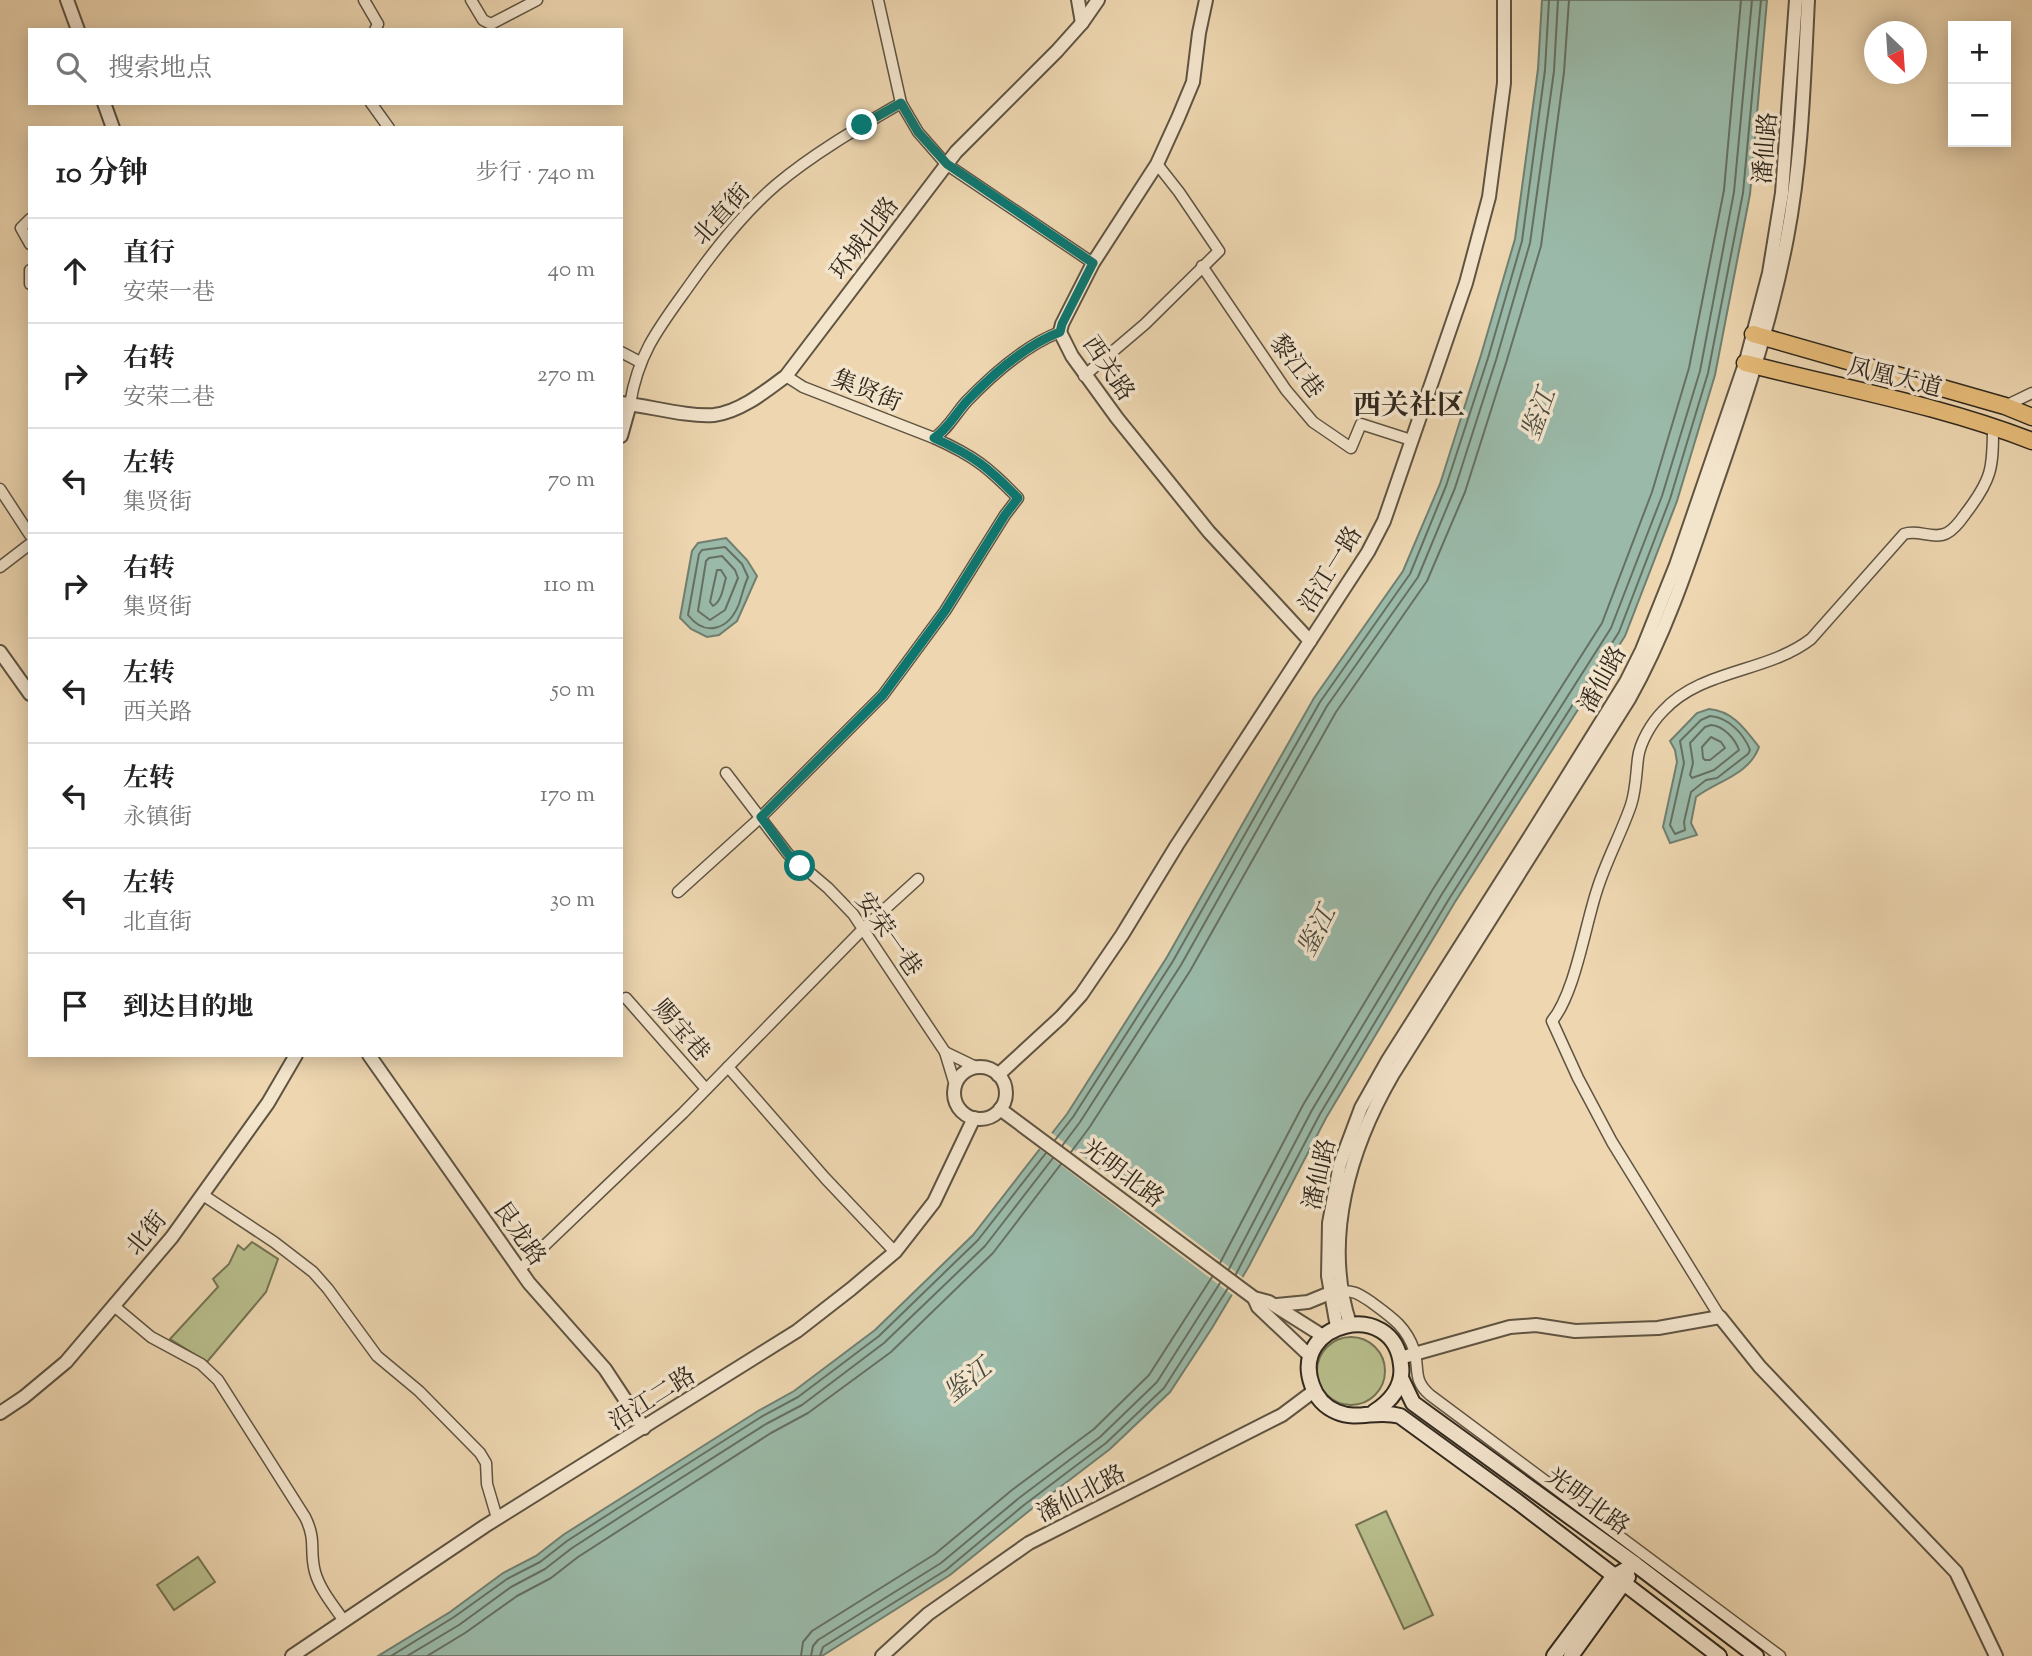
<!DOCTYPE html>
<html lang="zh">
<meta charset="utf-8">
<style>
:root{--surface:#fff;--page:#f2f2f2;--text:#222;--muted:#767676;--line:#e0e0e0}
body{margin:0;font-family:"Sorts Mill Goudy","Noto Serif SC",serif;background:var(--page);color:var(--text)}
.controls{position:absolute;right:21px;top:21px;display:grid;overflow:hidden;border-radius:0px;box-shadow:0 4px 18px #0003}
.controls button{width:63px;height:63px;display:grid;place-items:center;padding:0;border:0;border-bottom:2px solid var(--line);background:var(--surface);color:var(--text);font:35px sans-serif}
.compass{position:absolute;left:1864px;top:21px;width:63px;height:63px;border-radius:50%;background:var(--surface);box-shadow:0 4px 18px #0003;rotate:155deg}
.stop{position:absolute;width:21px;height:21px;margin:-16px;border:5px solid #0f766e;border-radius:50%;background:#fff}
.stop.end{background:#0f766e;border-color:#fff;box-shadow:0 2px 7px #0008}
.list{margin:0;padding:0;list-style:none}
h2{display:flex;justify-content:space-between;align-items:center;height:91px;margin:0;padding:0 28px;font-size:30px}
h2 small{font-size:23px;font-weight:400;color:var(--muted)}
.list li{display:grid;grid-template-columns:46px 1fr auto;gap:21px;align-items:center;box-sizing:border-box;height:105px;padding:0 28px;border-top:2px solid var(--line)}
.list b{display:block;font-size:26px;white-space:nowrap}
.list p{margin:0;font-size:23px;white-space:nowrap;color:var(--muted)}
.list em{font-size:23px;font-style:normal;color:var(--muted)}
.icon{flex:none;width:38px;height:38px;fill:none;stroke:currentColor;stroke-width:2;stroke-linecap:round;stroke-linejoin:round}
.map{position:relative;flex:none;width:2032px;height:1656px;overflow:hidden}
.search{position:absolute;background:var(--surface);box-shadow:0 4px 18px #0003;left:28px;top:28px;width:595px;height:77px;display:flex;align-items:center;gap:18px;box-sizing:border-box;padding:0 24px;border-radius:0px;color:var(--muted);font-size:26px}
.panel{position:absolute;background:var(--surface);box-shadow:0 4px 18px #0003;left:28px;top:126px;width:595px;height:931px;border-radius:0px}
.map>svg:first-child{display:block}
</style>
<div class="map">
<svg width="2032" height="1656" viewBox="0 0 2032 1656">
<rect width="100%" height="100%" fill="#edd6b0"/>
<filter id="stains"><feTurbulence type="fractalNoise" baseFrequency=".00286" numOctaves="4"/><feColorMatrix values="0 0 0 0 .2 0 0 0 0 .09 0 0 0 0 .02 0 0 0 .5 -.17"/></filter>
<radialGradient id="worn" r=".72"><stop offset=".6" stop-color="#630" stop-opacity="0"/><stop offset="1" stop-color="#630" stop-opacity=".3"/></radialGradient>
<g fill="#b8be8c" stroke="#747354" stroke-width="2">
<path d="M252,1242L278,1259L266,1292L207,1362L170,1339L218,1287L213,1279L229,1264L238,1245L244,1250Z"/>
<circle cx="1351" cy="1371" r="34"/>
<path d="M1386,1511L1433,1615L1404,1629L1356,1525Z"/>
<path d="M198,1557L215,1582L174,1610L157,1585Z"/>
</g>
<g fill="#9ab9a8" stroke="#707f70" stroke-width="2">
<path d="M1542,0H1767L1750,194L1715,375L1677,501L1625,636L1455,902L1326,1118L1249,1266L1212,1328L1170,1392L1110,1449L1029,1511L950,1575L822,1656H378L450,1612L503,1573L536,1556L563,1535L626,1495L758,1411L794,1391L875,1330L973,1235L1067,1114L1167,957L1314,698L1403,571L1440,484L1481,355L1515,239L1538,69Z"/>
<path d="M726,538L747,560L757,576L737,621L719,635L707,637L691,629L680,618L692,551L698,543Z"/>
<path d="M1709,709C1733,711 1745,729 1759,747C1749,775 1717,781 1696,797L1691,823L1697,835L1670,843L1663,827L1677,762L1675,750L1670,741L1697,713Z"/>
</g>
<path fill="#edd6b0" d="M1049,1131L1245,1279L1235,1297L1037,1147Z"/>
<g fill="none" stroke-linecap="round" stroke-linejoin="round">
<g stroke="#657062" stroke-width="2">
<path d="M725,547L742,564L748,577C744,586 742,595 739,604C729,629 706,638 688,615L699,554L702,550Z"/>
<path d="M722,556L735,570L738,578L725,610L710,620L698,611L706,561L709,558Z"/>
<path d="M717,570H721L726,578C723,587 722,601 713,606L710,602Z"/>
<path d="M1710,716C1728,717 1744,734 1750,750L1748,754L1717,778L1706,780L1691,792L1684,822L1685,830L1675,834L1670,825L1684,763L1680,741L1701,720Z"/>
<path d="M1711,725C1724,726 1735,739 1739,750L1714,770L1692,778L1690,775L1693,763L1690,743L1705,727Z"/>
<path d="M1711,737L1721,742L1725,748L1710,760H1705L1703,758L1702,747Z"/>
<path d="M1055,1140L1073,1117L1173,961L1320,702L1410,574L1446,486L1488,358L1522,241L1545,70L1549,0"/>
<path d="M1062,1146L1080,1122L1181,965L1327,706L1418,577L1455,488L1496,360L1530,243L1554,71L1558,0"/>
<path d="M1071,1152L1089,1128L1190,971L1336,712L1427,581L1465,492L1506,363L1541,246L1564,72L1569,0"/>
<path d="M1220,1263L1303,1105L1433,889L1602,623L1652,492L1689,368L1724,190L1741,0"/>
<path d="M1229,1269L1312,1110L1442,894L1611,628L1662,496L1700,371L1734,192L1752,0"/>
<path d="M1236,1274L1320,1114L1449,899L1619,632L1670,499L1708,373L1743,193L1761,0"/>
<path d="M391,1656L454,1617L507,1579L540,1562L567,1541L629,1501L761,1417L798,1397L879,1336L978,1240L1046,1153"/>
<path d="M407,1656L459,1625L511,1587L545,1569L572,1548L634,1508L766,1424L802,1405L884,1343L985,1246L1053,1158"/>
<path d="M427,1656L465,1633L517,1596L551,1578L578,1557L640,1517L771,1433L808,1413L891,1352L993,1253L1061,1164"/>
<path d="M801,1656L803,1642L812,1631L935,1554L1012,1490L1094,1429L1149,1375L1212,1277"/>
<path d="M811,1656L813,1646L818,1640L941,1563L1019,1498L1100,1437L1157,1382L1220,1283"/>
<path d="M820,1656L823,1647L946,1570L1024,1505L1106,1443L1164,1388L1228,1288"/>
</g>
<g stroke="#5f5442" stroke-width="13">
<g id="minor">
<path d="M364,0L378,24L375,30"/>
<path d="M471,0L483,20L491,24L537,0"/>
<path d="M878,0L901,103L918,132L946,164L1093,263"/>
<path d="M371,103L389,128"/>
<path d="M30,219L21,228L30,244"/>
<path d="M1202,266L1286,390L1313,422L1351,448L1361,424L1411,440"/>
<path d="M30,270V284"/>
<path d="M621,352L640,362"/>
<path d="M786,376L803,387L934,438C947,430 956,413 967,401C992,375 1026,345 1060,332"/>
<path d="M1084,376L1145,324L1219,251L1179,192L1157,164"/>
<path d="M630,404C638,355 657,330 686,290C712,253 741,215 776,185C814,153 858,128 901,103"/>
<path d="M2005,406L2032,393"/>
<path d="M0,489L30,535"/>
<path d="M0,567L30,544"/>
<path d="M726,773L788,854L828,888L853,914L945,1052L955,1085"/>
<path d="M678,892L761,817L883,695L945,611L1005,515L1018,498C988,467 974,456 934,438"/>
<path d="M626,998L706,1089"/>
<path d="M945,1052L976,1067"/>
<path d="M728,1067L825,1178L895,1252"/>
<path d="M203,1195L274,1242L313,1272L328,1289L377,1356L419,1391L480,1453L486,1463L487,1484L497,1518"/>
<path d="M520,1269L683,1113L863,929L918,879"/>
<path d="M1337,1292C1352,1289 1359,1294 1371,1302C1390,1316 1406,1326 1414,1350C1420,1370 1412,1379 1430,1395L1780,1656"/>
<path d="M114,1306L151,1337L201,1364L218,1380L305,1517C317,1541 309,1550 315,1572C320,1590 334,1606 344,1621"/>
<path d="M1720,1317L1612,1142L1578,1078L1552,1021C1575,993 1585,926 1597,890C1606,861 1621,834 1631,805C1636,790 1636,774 1638,758C1640,742 1652,722 1663,711C1701,669 1767,673 1811,639L1904,534C1918,529 1934,540 1947,533C1955,529 1961,520 1966,513C1992,479 1993,468 1993,427"/>
</g>
</g>
<g stroke="#5f5442" stroke-width="16">
<g id="tertiary">
<path d="M67,0L78,30"/>
<path d="M1078,0L1082,23"/>
<path d="M1206,0L1199,33L1193,82L1178,118L1157,164L1093,263L1062,324L1060,332L1072,356L1117,418L1209,532L1310,641"/>
<path d="M104,103L113,128"/>
<path d="M621,403C650,406 686,417 714,415C740,412 766,391 786,376L956,152L1057,51L1082,23L1098,0"/>
<path d="M621,436L630,404"/>
<path d="M0,652L30,694"/>
<path d="M369,1055L529,1283L605,1369L644,1428"/>
<circle cx="980" cy="1093" r="26"/>
<path d="M998,1075L1061,1017L1081,995L1122,935L1177,845L1368,552L1384,521L1466,283L1489,197L1504,83V0"/>
<path d="M1000,1109L1254,1298L1269,1302L1323,1336"/>
<path d="M1254,1298L1258,1307L1311,1357"/>
<path d="M1277,1305L1308,1302L1330,1293"/>
<path d="M1350,1324C1322,1239 1350,1148 1393,1074L1629,699C1665,635 1688,566 1711,498C1741,412 1770,327 1787,238C1802,160 1804,79 1808,0"/>
<path d="M1337,1327L1328,1276L1329,1223L1340,1164L1361,1108L1388,1060L1534,830L1626,682L1642,650L1676,565L1746,361L1769,273L1782,193L1796,0"/>
<path d="M1400,1358L1510,1327L1536,1325L1575,1331L1658,1328L1720,1317L1760,1367L1956,1572L1996,1656"/>
<path d="M0,1413L24,1397L66,1362L172,1237L268,1103L296,1055"/>
<path d="M292,1656L485,1526L797,1331L851,1289L895,1252L934,1202L974,1118"/>
<path d="M882,1656L928,1614L1029,1543L1282,1415L1314,1391"/>
</g>
</g>
<g stroke="#30281d" stroke-width="18">
<g id="secondary">
<path d="M1401,1378L1413,1403L1428,1414L1635,1564L1756,1656"/>
<path d="M1374,1412C1391,1401 1404,1386 1401,1365C1394,1297 1289,1322 1312,1385C1316,1397 1325,1407 1337,1412C1358,1421 1377,1409 1400,1416L1518,1502L1719,1656"/>
<path d="M1554,1656L1613,1577L1635,1564"/>
<path d="M1571,1656L1628,1577"/>
</g>
</g>
<g stroke="#30281d" stroke-width="19">
<g id="primary">
<path d="M1753,334L2005,406L2032,417"/>
<path d="M1745,363C1841,388 1940,405 2032,441"/>
</g>
</g>
<use href="#minor" stroke="#f3e4cc" stroke-width="10"/>
<use href="#tertiary" stroke="#f3e4cc" stroke-width="12"/>
<use href="#secondary" stroke="#f3e4cc" stroke-width="14"/>
<use href="#primary" stroke="#e6bb78" stroke-width="16"/>
</g>
<g fill="none" stroke-linecap="round" stroke-linejoin="round">
<path stroke="#0f766e" stroke-width="9" d="M800,866L788,854L761,817L883,695L945,611L1005,515L1018,498C988,467 974,456 934,438C947,430 956,413 967,401C992,375 1026,345 1060,332L1062,324L1093,263L947,164L918,132L901,103L862,125"/>
</g>
<g text-anchor="middle" stroke-width="7" stroke-linejoin="round" paint-order="stroke">
<g font-size="24" fill="#30281d" stroke="#f3e4cc">
<text transform="translate(1765 148) rotate(-85)" y="8">潘仙路</text>
<text transform="translate(721 214) rotate(-48)" y="8">北直街</text>
<text transform="translate(864 238) rotate(-53)" y="8">环城北路</text>
<text transform="translate(1297 366) rotate(53)" y="8">黎江巷</text>
<text transform="translate(1109 368) rotate(56)" y="8">西关路</text>
<text transform="translate(1895 377) rotate(14)" y="8">凤凰大道</text>
<text transform="translate(867 390) rotate(22)" y="8">集贤街</text>
<text transform="translate(1330 569) rotate(-58)" y="8">沿江一路</text>
<text transform="translate(1602 679) rotate(-61)" y="8">潘仙路</text>
<text transform="translate(889 934) rotate(55)" y="8">安荣一巷</text>
<text transform="translate(682 1030) rotate(49)" y="8">赐宝巷</text>
<text transform="translate(1123 1173) rotate(37)" y="8">光明北路</text>
<text transform="translate(1319 1174) rotate(-77)" y="8">潘仙路</text>
<text transform="translate(146 1233) rotate(-51)" y="8">北街</text>
<text transform="translate(520 1233) rotate(55)" y="8">艮龙路</text>
<text transform="translate(652 1398) rotate(-32)" y="8">沿江二路</text>
<text transform="translate(1081 1493) rotate(-27)" y="8">潘仙北路</text>
<text transform="translate(1588 1501) rotate(36)" y="8">光明北路</text>
</g>
<g font-size="26" font-style="italic" fill="#4a4c40" stroke="#f3e4cc">
<text transform="translate(1538 414) rotate(-70)" y="9">鉴江</text>
<text transform="translate(1316 931) rotate(-63)" y="9">鉴江</text>
<text transform="translate(967 1380) rotate(-39)" y="9">鉴江</text>
</g>
<g font-size="28" font-weight="bold" fill="#30281d" stroke="#f3e4cc">
<text x="1409" y="414">西关社区</text>
</g>
</g>
<rect width="100%" height="100%" filter="url(#stains)"/>
<rect width="100%" height="100%" fill="url(#worn)"/>
</svg>
<div class="controls">
<button>+</button>
<button>−</button>
</div>
<svg class="compass" viewBox="-18 -18 36 36"><path d="M0-13l5 13h-10z" fill="#e53935"/><path d="M0 13l5-13h-10z" fill="#767676"/></svg>
<div class="stop" style="left:800px;top:866px"></div>
<div class="stop end" style="left:862px;top:125px"></div>
<div class="search"><svg class="icon" aria-label="search" viewBox="0 0 24 24"><circle cx="10" cy="10" r="6"/><path d="M15 15l6 6"/></svg>搜索地点</div>
<section class="panel">
<h2>10 分钟<small>步行 · 740 m</small></h2>
<ul class="list">
<li><svg class="icon" aria-label="ahead" viewBox="0 0 24 24"><path d="M12 20V5M6 11l6-6 6 6"/></svg><div><b>直行</b><p>安荣一巷</p></div><em>40 m</em></li>
<li><svg class="icon" aria-label="right" viewBox="0 0 24 24"><path d="M7 20v-9h11M14 6l5 5-5 5"/></svg><div><b>右转</b><p>安荣二巷</p></div><em>270 m</em></li>
<li><svg class="icon" aria-label="left" viewBox="0 0 24 24"><path d="M17 20v-9H6M10 6l-5 5 5 5"/></svg><div><b>左转</b><p>集贤街</p></div><em>70 m</em></li>
<li><svg class="icon" aria-label="right" viewBox="0 0 24 24"><path d="M7 20v-9h11M14 6l5 5-5 5"/></svg><div><b>右转</b><p>集贤街</p></div><em>110 m</em></li>
<li><svg class="icon" aria-label="left" viewBox="0 0 24 24"><path d="M17 20v-9H6M10 6l-5 5 5 5"/></svg><div><b>左转</b><p>西关路</p></div><em>50 m</em></li>
<li><svg class="icon" aria-label="left" viewBox="0 0 24 24"><path d="M17 20v-9H6M10 6l-5 5 5 5"/></svg><div><b>左转</b><p>永镇街</p></div><em>170 m</em></li>
<li><svg class="icon" aria-label="left" viewBox="0 0 24 24"><path d="M17 20v-9H6M10 6l-5 5 5 5"/></svg><div><b>左转</b><p>北直街</p></div><em>30 m</em></li>
<li><svg class="icon" aria-label="arrive" viewBox="0 0 24 24"><path d="M6 21V4h12l-3 4 3 4H6"/></svg><div><b>到达目的地</b></div></li>
</ul>
</section>
</div>
